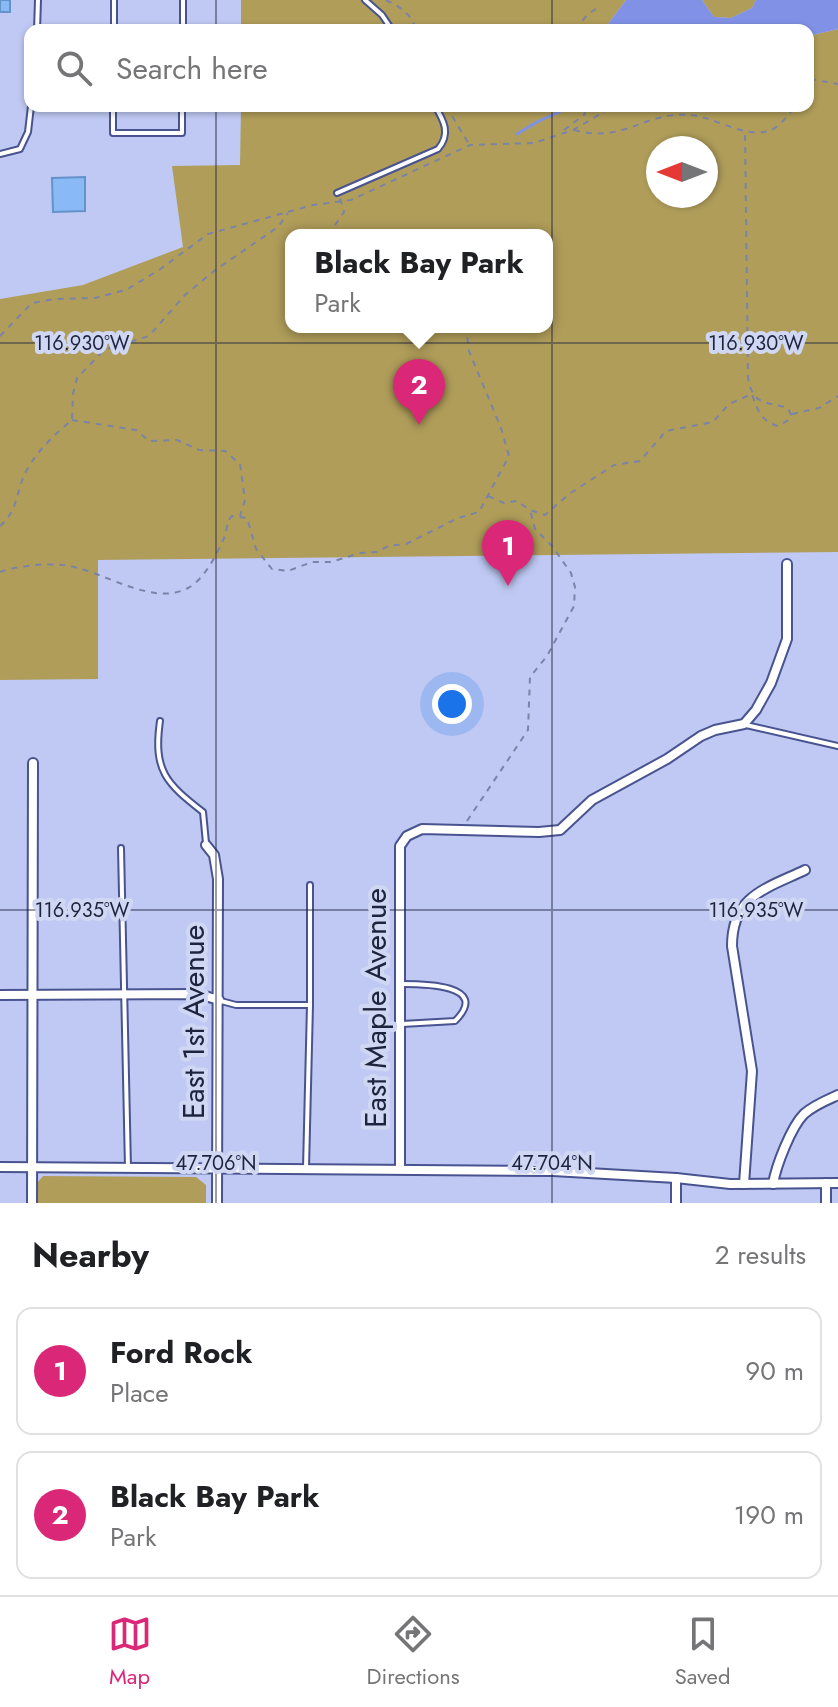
<!DOCTYPE html>
<meta charset="utf-8">
<style>
:root{--surface:#fff;--page:#f6f6f6;--text:#202124;--muted:#757577;--line:#e0e0e0;--accent:#db2777}
body{margin:0;font-family:Jost,sans-serif;background:var(--page);color:var(--text)}
.compass{position:absolute;left:646px;top:136px;width:72px;height:72px;border-radius:50%;background:var(--surface);box-shadow:0 2px 6px #0004;rotate:270deg}
.you{position:absolute;left:452px;top:704px;width:28px;height:28px;margin:-20px;border:6px solid #fff;border-radius:50%;background:#1a73e8;box-shadow:0 0 0 12px #1a73e833}
.badge{display:grid;place-items:center;width:52px;height:52px;border-radius:50%;background:var(--accent);color:#fff;font-size:26px;font-weight:700}
.pin{position:absolute;translate:-50% -66px;filter:drop-shadow(0 2px 4px #0008)}
.pin::after{content:'';position:absolute;top:42px;width:28px;height:24px;background:inherit;clip-path:polygon(0 0,100% 0,50% 100%)}
.popup{position:absolute;left:285px;top:229px;width:268px;height:104px;box-sizing:border-box;display:grid;place-content:center;border-radius:16px;background:var(--surface);filter:drop-shadow(0 2px 6px #0005);font-size:26px;white-space:nowrap;color:var(--muted)}
.popup b{font-size:30px;color:var(--text)}
.popup::after{content:'';position:absolute;left:50%;top:100%;margin-left:-16px;border:16px solid transparent;border-top-color:var(--surface)}
.list{margin:0;padding:0;list-style:none}
h2{display:flex;justify-content:space-between;align-items:center;height:104px;margin:0;padding:0 32px;font-size:34px}
h2 small{font-size:26px;font-weight:400;color:var(--muted)}
.list li{display:grid;grid-template-columns:52px 1fr auto;gap:24px;align-items:center;box-sizing:border-box;height:128px;margin:0 16px 16px;padding:0 16px;border:2px solid var(--line);border-radius:16px}
.list b{display:block;font-size:30px;white-space:nowrap}
.list p{margin:0;font-size:26px;white-space:nowrap;color:var(--muted)}
.list em{font-size:26px;font-style:normal;color:var(--muted)}
.icon{flex:none;width:44px;height:44px;fill:none;stroke:currentColor;stroke-width:2;stroke-linecap:round;stroke-linejoin:round}
.map{position:relative;flex:none;width:838px;height:1203px;overflow:hidden}
.search{position:absolute;background:var(--surface);box-shadow:0 2px 6px #0004;left:24px;right:24px;top:24px;height:88px;display:flex;align-items:center;gap:20px;box-sizing:border-box;padding:0 28px;border-radius:16px;color:var(--muted);font-size:30px}
.sheet{height:392px;background:var(--surface)}
nav{display:flex;justify-content:space-around;align-items:center;box-sizing:border-box;height:112px;border-top:2px solid var(--line);background:var(--surface);font-size:22px;color:var(--muted)}
nav a{display:grid;justify-items:center;gap:4px}
nav .on{color:var(--accent)}
.map>svg:first-child{display:block}
</style>
<div class="map">
<svg width="838" height="1203" viewBox="0 0 838 1203">
<rect width="100%" height="100%" fill="#bfc9f3"/>
<g fill="#b09d5a" fill-rule="evenodd">
<path d="M241,0H626L608,24L607,30H241Z"/>
<path d="M702,0H756L752,8L731,18L714,17Z"/>
<path d="M838,29V552L98,560V679L0,680V299L83,285L183,247L172,166L240,165L241,106H808V36ZM658,148H706V196H658ZM291,235H547V327H291Z"/>
<path d="M43,1176L196,1177L206,1185V1203H37V1183Z"/>
</g>
<path fill="#8192e6" d="M626,0H702L714,17L731,18L752,8L756,0H838V29L808,36V30H607L608,24Z"/>
<g fill="none" stroke-linecap="round" stroke-linejoin="round">
<path stroke="#8192e6" stroke-width="3" d="M517,134L537,122L572,106"/>
</g>
<g fill="#8abaf5" stroke="#6492ca" stroke-width="2">
<rect x="0" y="0" width="10" height="12"/>
<path d="M85,177V211L53,212L52,178Z"/>
</g>
<g fill="none" stroke-linecap="round" stroke-linejoin="round">
<g stroke="#48538f" stroke-width="8">
<g id="lane">
<path d="M365,0L382,15L392,30"/>
<path d="M37,30L38,0"/>
<path d="M114,30V0"/>
<path d="M183,30V0"/>
<path d="M113,106V133H182V106"/>
<path d="M0,154L20,149L28,132L31,106"/>
<path d="M337,193L438,149C451,134 444,121 435,106"/>
<path d="M160,721C153,771 166,783 203,812L206,843"/>
<path d="M746,725L838,746"/>
<path d="M121,848L128,1168"/>
<path d="M221,1001L236,1005H310"/>
<path d="M402,1024L455,1021C492,984 421,984 402,984"/>
<path d="M306,1168L310,1005V885"/>
</g>
</g>
<g stroke="#48538f" stroke-width="12">
<g id="street">
<path d="M206,845L214,855L218,879L217,1203"/>
<path d="M0,995L198,994L219,1000"/>
<path d="M0,1167L553,1171L676,1178L730,1184L838,1183"/>
<path d="M400,1169V846L407,836L422,829L539,832L560,830L592,800L667,759L701,736L715,730L744,724L756,710L771,683L787,639V564"/>
<path d="M826,1183V1203"/>
<path d="M744,1184L752,1071L732,946C732,896 765,889 805,870"/>
<path d="M773,1184C776,1166 791,1127 804,1114C814,1105 827,1100 838,1095"/>
<path d="M32,1203L33,763"/>
<path d="M676,1203V1178"/>
</g>
</g>
<g stroke="#7b83a6" stroke-width="2" stroke-dasharray="6 6" stroke-linecap="butt">
<path d="M386,0C400,7 412,14 416,30"/>
<path d="M575,30L587,15L597,8"/>
<path d="M808,75L810,79L808,90"/>
<path d="M810,79L838,84"/>
<path d="M446,106L469,144"/>
<path d="M564,130L585,114L584,106"/>
<path d="M574,130C625,144 644,111 690,115C715,117 743,138 769,131C779,128 789,114 796,106"/>
<path d="M328,235L344,212L340,198"/>
<path d="M0,336L32,303L55,299L95,298L126,290L159,270L208,234L313,205L351,200L470,145L534,143L573,130L614,106"/>
<path d="M792,414L819,408L838,396"/>
<path d="M72,420L136,430L149,441L177,440L199,450L225,451L240,464L245,500L240,516"/>
<path d="M488,496L504,503L517,501L530,510L545,515L569,494L614,465L640,461L666,431L713,422L729,404L752,394C757,410 762,422 778,426L790,419L791,415L788,408C765,401 753,406 748,378L745,130"/>
<path d="M0,526C20,509 15,489 28,468C39,449 55,434 72,420L73,394L77,378L104,350L149,336L185,295L214,271L278,227L288,213"/>
<path d="M0,572C18,566 43,563 62,565C100,568 151,608 188,588C204,580 217,554 224,538C228,530 225,523 232,516L247,518L256,549L272,569L288,571L312,562H331L360,553L378,552L388,546L406,544L458,518L479,512L509,456L501,428L469,351L466,327"/>
<path d="M467,821L528,730L530,677L547,656L574,606L575,587L571,573L552,546L535,529L530,510"/>
</g>
<use href="#lane" stroke="#fff" stroke-width="4"/>
<use href="#street" stroke="#fff" stroke-width="8"/>
</g>
<path fill="none" stroke="#1e243e" stroke-width="2" stroke-opacity="0.45" d="M216,0V30M552,0V30M216,106V1203M552,106V1203M0,343H838M0,910H838"/>
<g text-anchor="middle" stroke-width="8" stroke-linejoin="round" paint-order="stroke">
<g font-size="30" fill="#1e243e" stroke="#d0d7f3">
<text transform="translate(376 1008) rotate(-90)" y="10">East Maple Avenue</text>
<text transform="translate(194 1022) rotate(-90)" y="10">East 1st Avenue</text>
</g>
</g>
<g font-size="20" text-anchor="middle" fill="#1e243e" stroke="#d0d7f3" stroke-width="8" stroke-linejoin="round" paint-order="stroke">
<text x="756" y="350">116.930°W</text>
<text x="82" y="350">116.930°W</text>
<text x="756" y="917">116.935°W</text>
<text x="82" y="917">116.935°W</text>
<text x="216" y="1170">47.706°N</text>
<text x="552" y="1170">47.704°N</text>
</g>
</svg>
<svg class="compass" viewBox="-18 -18 36 36"><path d="M0-13l5 13h-10z" fill="#e53935"/><path d="M0 13l5-13h-10z" fill="#757577"/></svg>
<div class="you"></div>
<div class="pin badge" style="left:508px;top:586px">1</div>
<div class="pin badge" style="left:419px;top:425px">2</div>
<div class="popup"><b>Black Bay Park</b>Park</div>
<div class="search"><svg class="icon" aria-label="search" viewBox="0 0 24 24"><circle cx="10" cy="10" r="6"/><path d="M15 15l6 6"/></svg>Search here</div>
</div>
<section class="sheet">
<h2>Nearby<small>2 results</small></h2>
<ul class="list">
<li><span class="badge">1</span><div><b>Ford Rock</b><p>Place</p></div><em>90 m</em></li>
<li><span class="badge">2</span><div><b>Black Bay Park</b><p>Park</p></div><em>190 m</em></li>
</ul>
</section>
<nav>
<a class="on"><svg class="icon" aria-label="map" viewBox="0 0 24 24"><path d="M3 6l6-2 6 2 6-2v14l-6 2-6-2-6 2zM9 4v14M15 6v14"/></svg>Map</a>
<a><svg class="icon" aria-label="directions" viewBox="0 0 24 24"><path d="M12 3l9 9-9 9-9-9zM9 14v-3h6M13 9l2 2-2 2"/></svg>Directions</a>
<a><svg class="icon" aria-label="saved" viewBox="0 0 24 24"><path d="M7 4h10v16l-5-4-5 4z"/></svg>Saved</a>
</nav>
